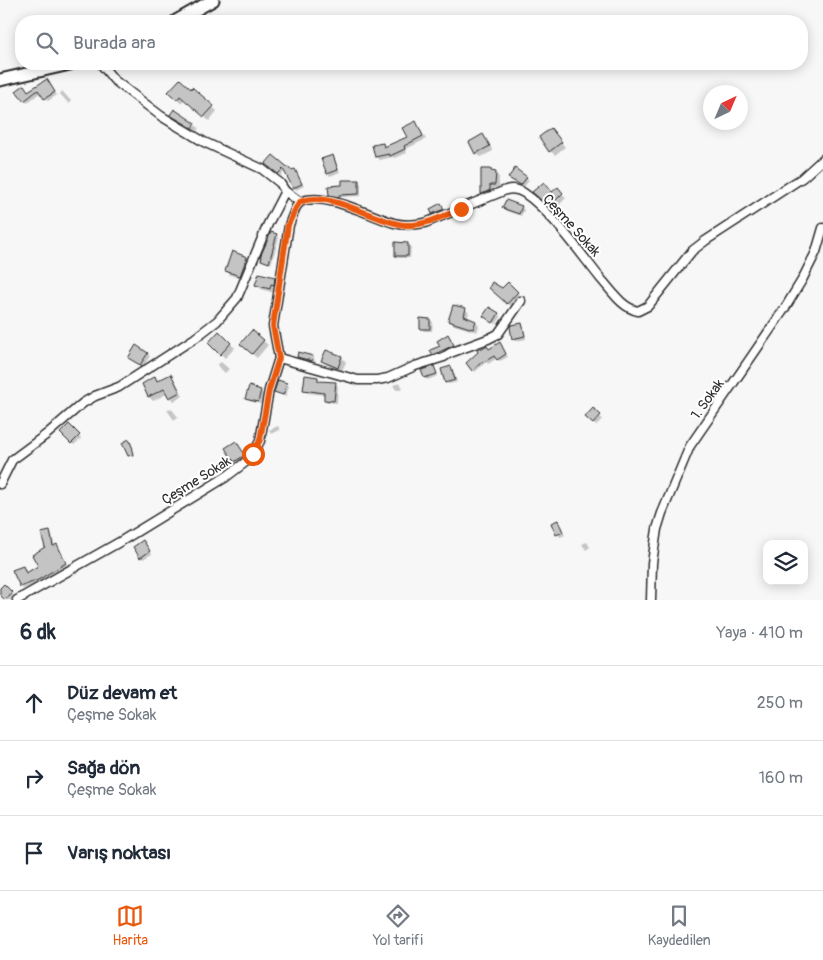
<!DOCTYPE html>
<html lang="tr">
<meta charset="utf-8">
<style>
:root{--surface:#fff;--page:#f6f6f7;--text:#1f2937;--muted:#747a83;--line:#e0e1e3;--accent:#ea580c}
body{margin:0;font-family:Pangolin,sans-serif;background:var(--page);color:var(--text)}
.controls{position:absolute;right:15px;bottom:15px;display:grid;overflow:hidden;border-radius:10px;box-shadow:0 2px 12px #0003}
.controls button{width:45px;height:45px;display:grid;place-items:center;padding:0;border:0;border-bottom:1px solid var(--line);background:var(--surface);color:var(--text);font:25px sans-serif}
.compass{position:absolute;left:703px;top:85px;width:45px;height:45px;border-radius:50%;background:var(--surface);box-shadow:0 2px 12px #0003;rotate:44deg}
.stop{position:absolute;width:15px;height:15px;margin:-11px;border:4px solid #ea580c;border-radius:50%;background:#fff}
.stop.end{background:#ea580c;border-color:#fff;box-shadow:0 1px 5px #0008}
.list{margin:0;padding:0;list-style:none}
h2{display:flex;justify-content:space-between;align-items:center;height:65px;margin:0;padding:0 20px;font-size:21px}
h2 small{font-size:16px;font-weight:400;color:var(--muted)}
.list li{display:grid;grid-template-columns:32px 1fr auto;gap:15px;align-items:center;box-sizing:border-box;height:75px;padding:0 20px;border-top:1px solid var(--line)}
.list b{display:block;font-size:19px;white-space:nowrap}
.list p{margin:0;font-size:16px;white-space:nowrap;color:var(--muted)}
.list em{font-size:16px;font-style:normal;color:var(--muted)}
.icon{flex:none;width:28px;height:28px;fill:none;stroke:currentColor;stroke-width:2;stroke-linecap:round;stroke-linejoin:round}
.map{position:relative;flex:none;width:823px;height:600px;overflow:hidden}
.search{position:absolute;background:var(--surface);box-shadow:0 2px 12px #0003;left:15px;right:15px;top:15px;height:55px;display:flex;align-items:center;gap:12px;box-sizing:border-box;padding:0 18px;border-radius:20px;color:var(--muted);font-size:19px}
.sheet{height:290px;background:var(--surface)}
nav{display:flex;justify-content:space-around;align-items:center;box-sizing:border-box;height:70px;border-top:1px solid var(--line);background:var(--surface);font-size:14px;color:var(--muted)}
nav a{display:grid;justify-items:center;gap:2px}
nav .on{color:var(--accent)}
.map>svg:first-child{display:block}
</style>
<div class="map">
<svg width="823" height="600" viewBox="0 0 823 600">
<rect width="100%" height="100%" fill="#f7f7f7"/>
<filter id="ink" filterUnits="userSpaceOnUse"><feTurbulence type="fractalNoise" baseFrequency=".02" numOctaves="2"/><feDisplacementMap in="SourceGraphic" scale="10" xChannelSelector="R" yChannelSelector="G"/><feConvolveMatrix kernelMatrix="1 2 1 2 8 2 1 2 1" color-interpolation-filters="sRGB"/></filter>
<g filter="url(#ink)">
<g fill="#0003">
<path d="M199,18L202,21H194Z"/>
<path d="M49,83L57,95L48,101L41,92L27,103L18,91L28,92Z"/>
<path d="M192,89L217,111L209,121L185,99L181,103L174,96Z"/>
<path d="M62,91L71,101L69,104L60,94Z"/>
<path d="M174,111L194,124L199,128L197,131L176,119L171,115Z"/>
<path d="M415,122L426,139L406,149L407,153L394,158L393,157L380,160L376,157L383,144L386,147L408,138Z"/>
<path d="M555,134L565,147L555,155L550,151Z"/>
<path d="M483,135L493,151L481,157L476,153Z"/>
<path d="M333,156L335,159L340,172L330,176L328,173Z"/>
<path d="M273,157L291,172L294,170L304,186L296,190L285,171L281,176L269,167Z"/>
<path d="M515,170L529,180L524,187L512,180Z"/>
<path d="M493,173H495L499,177V188H494V194L486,197L482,193Z"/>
<path d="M359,182L361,184V196L341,197V199L333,197L330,195L343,186Z"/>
<path d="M558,189L566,198L554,210L538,196L553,194Z"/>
<path d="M440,204L446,212L436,216L433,213Z"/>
<path d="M521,207L524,210L521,216L506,211L504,208Z"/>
<path d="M276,235L279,238L271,264L262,260Z"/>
<path d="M408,244L411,246L410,258H399L396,256Z"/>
<path d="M247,258L251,262L244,280L230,275L226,270Z"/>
<path d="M274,278L279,283L274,293L261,289L257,285Z"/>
<path d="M508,284L521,297L511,306L494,291L502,290Z"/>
<path d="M489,308L501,317L496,324L487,318Z"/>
<path d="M465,309L469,313L467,318L476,322L479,326L477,332L454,325L450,321Z"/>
<path d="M430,320L433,322L432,331H424L421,328Z"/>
<path d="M521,324L524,327L526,339L516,341L513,338Z"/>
<path d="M252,331L268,345L257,358L245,348Z"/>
<path d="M219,333L235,348L225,358L210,343Z"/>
<path d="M448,336L456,348L436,357L434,354L442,347Z"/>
<path d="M502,346L508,357L500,361L497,358L488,364L486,362L475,372L467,363L489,350Z"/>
<path d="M327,351L342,357L346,362L342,371L327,365L323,361Z"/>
<path d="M299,353L313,357L315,360L314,363L300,359L298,357Z"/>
<path d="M147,354L150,356L143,367L132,360Z"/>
<path d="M221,362L229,369L225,373L217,365Z"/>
<path d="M434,367L438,376L427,380L425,377Z"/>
<path d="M451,367L453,370L457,382L449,384L446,382Z"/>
<path d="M170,376L175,380L183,396L174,401L168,393L153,401L149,397L143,385L155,378L159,382Z"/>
<path d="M318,378L320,382L335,384L338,386L337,403L327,402L325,399V395L307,393L305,390Z"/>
<path d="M400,383L403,388L396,390L393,385Z"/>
<path d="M286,384L289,386L286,397L276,392Z"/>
<path d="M261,391L263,394L261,404L249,401L247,399Z"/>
<path d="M171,408L178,417L174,420L167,410Z"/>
<path d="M593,410L602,419L596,426L587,417Z"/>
<path d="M69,426L81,439L74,445L62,433Z"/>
<path d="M278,426L280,430L271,434L269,430Z"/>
<path d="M236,443L248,460L239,466L235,461Z"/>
<path d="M557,522L565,535L560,537L558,534Z"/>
<path d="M49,533L52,535L55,547L57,546L59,548L68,566L41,582L23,589L21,586L23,567L27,574L40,567Z"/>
<path d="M587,542L590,547L586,550L582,544Z"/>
<path d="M145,544L152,554L143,559L141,557Z"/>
<path d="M4,586L14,596L11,600H7L0,593V590Z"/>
</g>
<g fill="#c4c4c4" stroke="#2b2b2b">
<path d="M47,79L55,92L44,99L38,90L24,101L16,91L24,85L28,91Z"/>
<path d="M180,79L191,89L192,87L214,106L204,117L180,96L177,100L168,92Z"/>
<path d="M174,109L195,123L192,128L170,115Z"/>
<path d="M416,121L423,136L404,146L405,149L390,156L389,154L375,157L372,145L383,143L384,147L407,137L402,128Z"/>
<path d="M551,128L562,142L549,152L539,137Z"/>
<path d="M483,134L490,146L475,154L469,142Z"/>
<path d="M273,155L291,170L295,169L302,184L293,188L283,169L278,174L265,164Z"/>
<path d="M333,155L338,170L327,174L321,159Z"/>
<path d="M515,168L527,177L521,185L508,178Z"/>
<path d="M481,169H491V171L496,172L495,185H490V190L482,194H481Z"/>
<path d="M342,180H359V194L339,195V197L329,195L328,186L342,185Z"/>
<path d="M544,182L552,192L558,187L563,193L549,207L532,192Z"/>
<path d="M506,200L522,206L519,214L502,208Z"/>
<path d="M441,203L444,209L432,214L430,209Z"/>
<path d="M271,232L277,234L269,263L261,260L262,257H260Z"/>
<path d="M395,242L408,243V256H395Z"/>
<path d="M232,251L247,257L240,276L225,271Z"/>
<path d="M259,273L275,277L274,285L271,284L270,289L255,285Z"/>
<path d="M492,282L502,288L508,282L518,292L507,304L489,288Z"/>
<path d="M453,305L466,308L464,316L476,321L473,329L448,321Z"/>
<path d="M489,307L499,313L493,323L483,316Z"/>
<path d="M420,318L430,319V329H420Z"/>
<path d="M522,323L525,336L512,339L510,327L511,325Z"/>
<path d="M252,330L264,340L252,354L240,344Z"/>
<path d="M219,331L231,343L220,355L208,343Z"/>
<path d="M448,334L454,345L433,355L430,350L440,346L437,341Z"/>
<path d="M500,342L506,354L497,360L494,356L484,362L483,361L472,371L466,363L478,352L477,350L487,346L489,349Z"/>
<path d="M136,345L148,353L140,365L128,358Z"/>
<path d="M326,350L342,356L338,368L321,361Z"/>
<path d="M298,352L313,356L312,361L297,357Z"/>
<path d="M434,366L437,374L424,378L421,370Z"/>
<path d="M451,366L455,380L445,383L441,369Z"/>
<path d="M171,374L180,392L169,398L164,389L148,397L142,384L155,376L157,381Z"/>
<path d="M305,375L318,377V381L336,382L334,401L324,400V393L303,390Z"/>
<path d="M278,380L287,383L283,395L274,392Z"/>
<path d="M249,386L261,390L258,402L245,399Z"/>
<path d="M593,408L601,415L593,424L585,417Z"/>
<path d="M69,424L80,435L71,444L60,433Z"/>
<path d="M129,439L133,449L132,450L133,455L128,456L122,443Z"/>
<path d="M236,441L245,455L234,462L225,448Z"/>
<path d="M558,520L563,532L556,535L551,523Z"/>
<path d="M50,531L53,546L57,544L66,563L38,580L20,587L12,570L23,566L26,573L38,566L32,555L45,547L41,533Z"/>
<path d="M143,540L150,551L140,558L133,547Z"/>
<path d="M4,584L13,593L5,600L0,595V588Z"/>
</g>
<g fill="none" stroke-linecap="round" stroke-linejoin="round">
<g stroke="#2b2b2b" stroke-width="11">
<g id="street">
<path d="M101,64L114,80L161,116L204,142L262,169L280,183L285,191L300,202"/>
<path d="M279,358L358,380H377L388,378L415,366L444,357L450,353L488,339L498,334L521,301"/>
<path d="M0,484L12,460L47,434L83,403L95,396L119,387L195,338L217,321L237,298L268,224L285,191"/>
<path d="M17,600L123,540L226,477L247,461L253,454L260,441L269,390L279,358L273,326L289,225L296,207L300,202C325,191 370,216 394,223C405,226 414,225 425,223L506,190C513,188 518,189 524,193C551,211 580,253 601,279C611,290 622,308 638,311L648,306L692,251L705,241L802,178L823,159"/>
<path d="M651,600L652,563L657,529L662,513L690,446L785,308L802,280L816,252L823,228"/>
</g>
</g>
<g stroke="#2b2b2b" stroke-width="15">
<g id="secondary">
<path d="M176,21L213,0"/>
<path d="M0,80L70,64"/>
</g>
</g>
<use href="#street" stroke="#fff" stroke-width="8"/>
<use href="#secondary" stroke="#fff" stroke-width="11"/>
</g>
</g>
<g fill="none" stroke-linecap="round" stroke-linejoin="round" filter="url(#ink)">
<path stroke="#ea580c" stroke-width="6" d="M253,454L260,440L269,390L279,358L273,326L288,225L296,208L300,202C330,189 376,223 405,225C425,226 443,216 461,209"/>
</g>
<g text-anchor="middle" stroke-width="4" stroke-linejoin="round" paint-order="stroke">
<g font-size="14" fill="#2b2b2b" stroke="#fff">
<text transform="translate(572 225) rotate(48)" y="5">Çeşme Sokak</text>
<text transform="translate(707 399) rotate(-54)" y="5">1. Sokak</text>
<text transform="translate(196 480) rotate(-32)" y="5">Çeşme Sokak</text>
</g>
</g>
</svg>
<div class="controls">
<button><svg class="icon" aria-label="layers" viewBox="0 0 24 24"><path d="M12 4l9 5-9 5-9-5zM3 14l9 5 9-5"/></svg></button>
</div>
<svg class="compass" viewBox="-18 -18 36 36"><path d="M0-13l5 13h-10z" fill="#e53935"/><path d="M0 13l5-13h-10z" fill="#747a83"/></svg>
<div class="stop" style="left:253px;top:454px"></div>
<div class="stop end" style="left:461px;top:209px"></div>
<div class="search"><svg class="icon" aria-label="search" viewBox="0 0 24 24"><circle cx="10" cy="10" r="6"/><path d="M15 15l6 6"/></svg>Burada ara</div>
</div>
<section class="sheet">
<h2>6 dk<small>Yaya · 410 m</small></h2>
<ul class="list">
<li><svg class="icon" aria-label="ahead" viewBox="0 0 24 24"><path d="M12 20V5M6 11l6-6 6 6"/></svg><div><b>Düz devam et</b><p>Çeşme Sokak</p></div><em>250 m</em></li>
<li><svg class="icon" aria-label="right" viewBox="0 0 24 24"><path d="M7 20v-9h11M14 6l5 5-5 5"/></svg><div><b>Sağa dön</b><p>Çeşme Sokak</p></div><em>160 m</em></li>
<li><svg class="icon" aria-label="arrive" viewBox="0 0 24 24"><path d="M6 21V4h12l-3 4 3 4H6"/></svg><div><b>Varış noktası</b></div></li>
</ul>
</section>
<nav>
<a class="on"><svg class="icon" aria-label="map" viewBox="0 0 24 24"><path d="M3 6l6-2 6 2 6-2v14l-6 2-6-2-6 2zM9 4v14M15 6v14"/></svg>Harita</a>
<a><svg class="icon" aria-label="directions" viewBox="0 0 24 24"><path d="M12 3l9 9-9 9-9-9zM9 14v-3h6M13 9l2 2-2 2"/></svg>Yol tarifi</a>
<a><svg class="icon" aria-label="saved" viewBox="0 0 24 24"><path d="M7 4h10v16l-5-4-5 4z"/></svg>Kaydedilen</a>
</nav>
